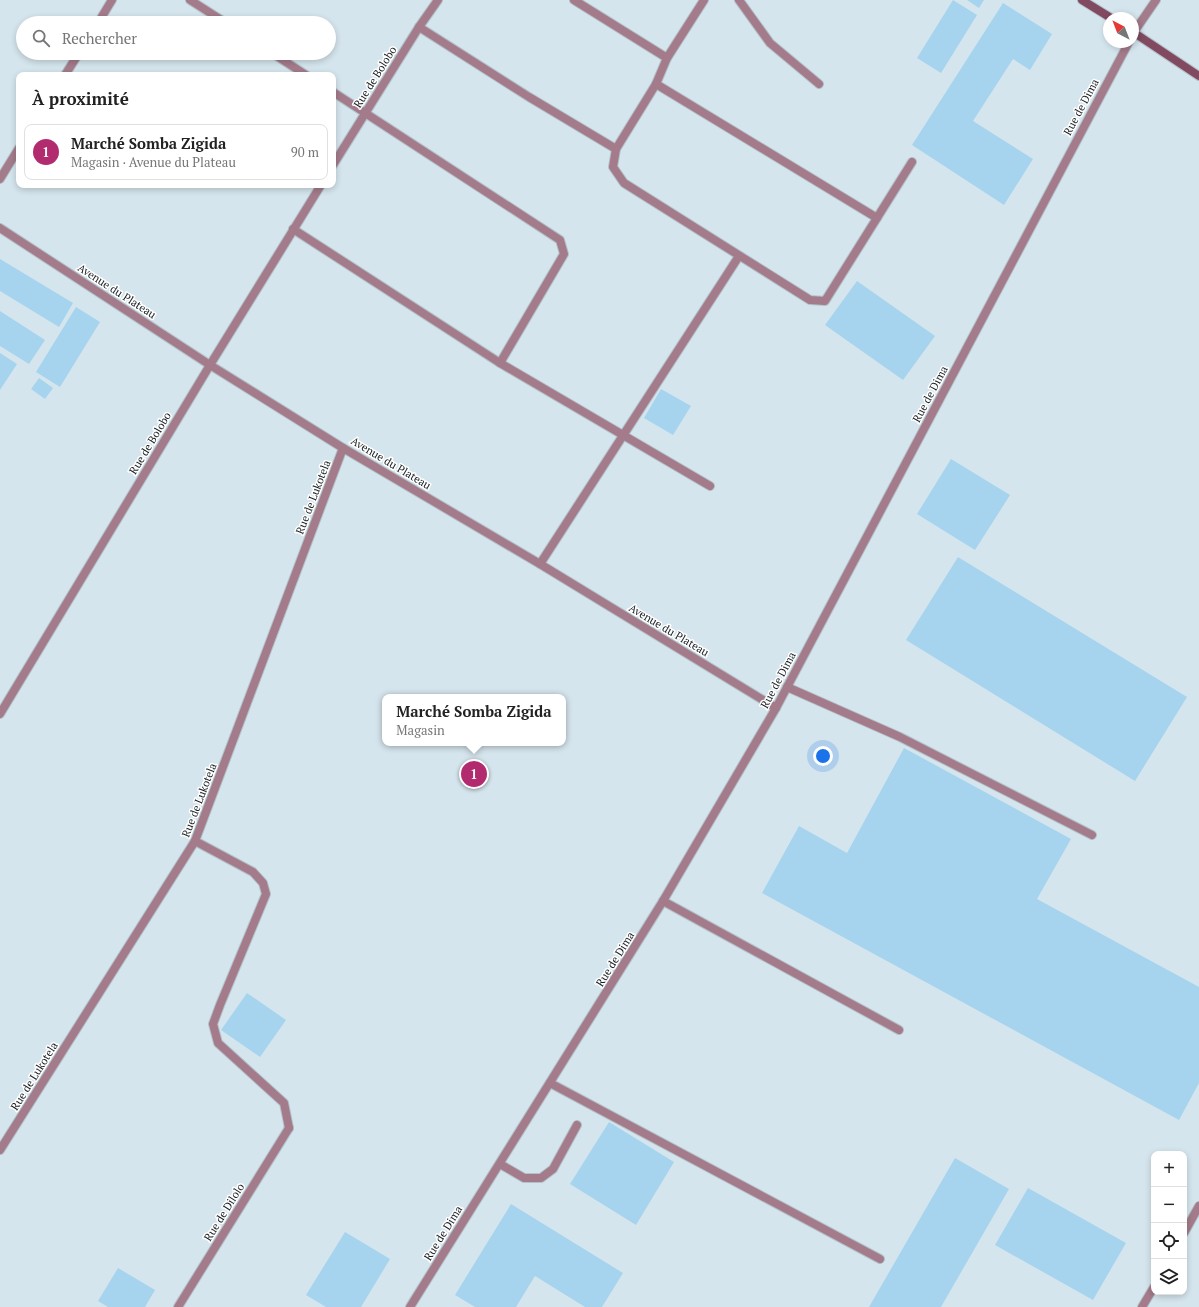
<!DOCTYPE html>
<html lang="fr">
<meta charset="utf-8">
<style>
:root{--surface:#fff;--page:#f2f2f2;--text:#222;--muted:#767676;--line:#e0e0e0;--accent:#b22b6e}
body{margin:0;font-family:"PT Serif",serif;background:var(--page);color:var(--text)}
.controls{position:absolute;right:12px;bottom:12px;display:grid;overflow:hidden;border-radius:8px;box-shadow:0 2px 6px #0003}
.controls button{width:36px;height:36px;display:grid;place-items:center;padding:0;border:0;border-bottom:1px solid var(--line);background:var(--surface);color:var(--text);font:20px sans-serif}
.compass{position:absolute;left:1103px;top:12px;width:36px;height:36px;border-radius:50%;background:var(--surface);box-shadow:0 2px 6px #0003;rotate:318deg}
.you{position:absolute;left:823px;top:756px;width:14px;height:14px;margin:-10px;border:3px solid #fff;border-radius:50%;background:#1a73e8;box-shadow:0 0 0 6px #1a73e833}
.badge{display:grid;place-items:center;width:26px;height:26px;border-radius:50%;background:var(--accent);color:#fff;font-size:13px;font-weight:700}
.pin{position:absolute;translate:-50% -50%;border:2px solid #fff;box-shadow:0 1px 4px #0006}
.popup{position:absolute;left:382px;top:694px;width:184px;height:52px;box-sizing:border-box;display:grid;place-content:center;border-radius:8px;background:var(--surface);filter:drop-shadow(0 1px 3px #0005);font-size:13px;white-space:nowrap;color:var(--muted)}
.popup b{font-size:15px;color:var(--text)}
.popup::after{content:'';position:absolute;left:50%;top:100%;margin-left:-8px;border:8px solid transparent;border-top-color:var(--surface)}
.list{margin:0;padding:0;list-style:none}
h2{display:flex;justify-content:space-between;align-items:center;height:52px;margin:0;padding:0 16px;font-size:17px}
h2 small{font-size:13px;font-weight:400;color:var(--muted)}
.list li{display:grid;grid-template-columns:26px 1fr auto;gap:12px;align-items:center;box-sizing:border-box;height:56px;margin:0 8px 8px;padding:0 8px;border:1px solid var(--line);border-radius:8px}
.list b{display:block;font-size:15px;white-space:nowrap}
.list p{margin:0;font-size:13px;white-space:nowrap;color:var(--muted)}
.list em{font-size:13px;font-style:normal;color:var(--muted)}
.icon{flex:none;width:22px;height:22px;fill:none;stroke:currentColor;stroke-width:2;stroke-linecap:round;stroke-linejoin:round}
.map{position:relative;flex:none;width:1199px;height:1307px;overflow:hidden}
.search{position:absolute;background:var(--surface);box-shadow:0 2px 6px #0003;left:16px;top:16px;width:320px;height:44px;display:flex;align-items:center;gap:10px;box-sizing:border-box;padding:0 14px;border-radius:22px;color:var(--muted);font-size:15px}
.panel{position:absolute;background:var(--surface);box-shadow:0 2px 6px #0003;left:16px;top:72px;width:320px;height:116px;border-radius:8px}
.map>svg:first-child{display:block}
</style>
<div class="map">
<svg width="1199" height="1307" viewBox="0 0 1199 1307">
<rect width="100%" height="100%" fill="#d5e5ed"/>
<g fill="#a6d4ee">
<path d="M953,0L977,15L941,73L917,58Z"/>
<path d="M967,0H984L979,8Z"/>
<path d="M1003,3L1052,34L1030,70L1013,59L973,121L1033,159L1004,205L912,145Z"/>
<path d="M0,259L73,303L59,327L0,291Z"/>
<path d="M857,281L935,336L903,380L825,325Z"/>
<path d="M76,307L100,322L60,387L36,372Z"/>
<path d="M0,311L45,340L29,364L0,346Z"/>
<path d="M0,353L17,364L0,390Z"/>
<path d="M39,378L53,388L45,399L31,389Z"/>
<path d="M661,389L691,406L673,435L644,418Z"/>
<path d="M951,459L1010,495L975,550L917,514Z"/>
<path d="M958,557L1187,697L1135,781L906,640Z"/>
<path d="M904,748L1071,839L1037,899L1199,987V1083L1179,1120L762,893L799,826L847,853Z"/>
<path d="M247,993L286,1020L260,1057L221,1030Z"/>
<path d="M609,1122L674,1162L636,1225L570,1184Z"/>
<path d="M955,1158L1009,1189L941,1307H869Z"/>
<path d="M1028,1188L1126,1243L1093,1300L995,1245Z"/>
<path d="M511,1204L623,1273L602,1307H585L535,1276L516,1307H475L455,1295Z"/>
<path d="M345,1232L390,1259L361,1307H326L306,1295Z"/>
<path d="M118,1268L155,1290L145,1307H108L98,1301Z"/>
</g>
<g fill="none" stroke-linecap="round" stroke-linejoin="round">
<g stroke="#b3c1c8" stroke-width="10">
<g id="service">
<path d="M190,0L226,23"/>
<path d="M574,0L667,58"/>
<path d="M704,0L667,58L656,84L616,149L613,167L624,183L810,300L825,301L912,162"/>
<path d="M739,0L770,43L819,84"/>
<path d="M419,27L529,97L616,149"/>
<path d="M1134,32L1156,0"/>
<path d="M272,53L306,75"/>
<path d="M656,84L877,218"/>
<path d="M333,92L560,240L564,254L500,363"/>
<path d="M293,229L500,363L710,486"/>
<path d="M540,564L739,256"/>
<path d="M787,687L900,737L1092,835"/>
<path d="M195,841L253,872L263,883L266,894L220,1005L213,1024L218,1043L284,1103L289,1128"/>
<path d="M663,901L899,1030"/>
<path d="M550,1083L880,1259"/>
<path d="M500,1164L524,1178H541L553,1169L577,1125"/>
<path d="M1184,1233L1199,1206"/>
<path d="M1142,1307L1154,1287"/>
</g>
</g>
<g stroke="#b3c1c8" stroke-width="10">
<g id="minor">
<path d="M98,23L112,0"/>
<path d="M65,75L79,53"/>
<path d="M333,165L419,27L438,0"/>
<path d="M0,179L19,148"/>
<path d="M0,228L210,365L343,448L540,564L776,708"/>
<path d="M0,714L210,365L321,185"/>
<path d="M0,1150L195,841L343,448"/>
<path d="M178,1307L289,1128"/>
</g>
</g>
<g stroke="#b3c1c8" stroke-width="10">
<path id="tertiary" d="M410,1307L663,901L776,708L1129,42"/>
</g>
<g stroke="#b3c1c8" stroke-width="10">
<g id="secondary">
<path d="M1082,0L1111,18"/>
<path d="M1133,32L1199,76"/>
</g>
</g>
<use href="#service" stroke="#a47b8a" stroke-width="8"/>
<use href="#minor" stroke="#a47b8a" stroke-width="8"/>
<use href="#tertiary" stroke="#a47b8a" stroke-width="8"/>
<use href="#secondary" stroke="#824a60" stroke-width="8"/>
</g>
<g text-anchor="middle" stroke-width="3" stroke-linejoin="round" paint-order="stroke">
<g font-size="11" fill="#181e21" stroke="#fff">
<text transform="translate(375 77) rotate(-58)" y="4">Rue de Bolobo</text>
<text transform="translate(1081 107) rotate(-62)" y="4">Rue de Dima</text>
<text transform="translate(117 291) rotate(33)" y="4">Avenue du Plateau</text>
<text transform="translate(930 394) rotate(-62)" y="4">Rue de Dima</text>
<text transform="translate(150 443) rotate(-59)" y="4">Rue de Bolobo</text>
<text transform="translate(391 463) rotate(31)" y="4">Avenue du Plateau</text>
<text transform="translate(313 497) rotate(-69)" y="4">Rue de Lukotela</text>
<text transform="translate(669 630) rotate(31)" y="4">Avenue du Plateau</text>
<text transform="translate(778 680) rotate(-62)" y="4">Rue de Dima</text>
<text transform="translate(199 800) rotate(-69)" y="4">Rue de Lukotela</text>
<text transform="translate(615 959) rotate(-58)" y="4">Rue de Dima</text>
<text transform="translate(34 1076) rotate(-58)" y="4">Rue de Lukotela</text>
<text transform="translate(224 1212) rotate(-58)" y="4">Rue de Dilolo</text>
<text transform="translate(443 1233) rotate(-58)" y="4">Rue de Dima</text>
</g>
</g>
</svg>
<div class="controls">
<button>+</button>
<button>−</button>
<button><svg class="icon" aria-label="locate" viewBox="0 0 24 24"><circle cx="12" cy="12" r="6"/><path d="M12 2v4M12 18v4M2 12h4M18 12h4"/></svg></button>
<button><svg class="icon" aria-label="layers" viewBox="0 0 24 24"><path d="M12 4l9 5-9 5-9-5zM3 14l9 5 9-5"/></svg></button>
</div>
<svg class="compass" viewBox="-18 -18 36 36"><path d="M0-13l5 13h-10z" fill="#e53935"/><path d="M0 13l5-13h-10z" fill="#767676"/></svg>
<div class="you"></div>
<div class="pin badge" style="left:474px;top:774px">1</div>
<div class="popup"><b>Marché Somba Zigida</b>Magasin</div>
<div class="search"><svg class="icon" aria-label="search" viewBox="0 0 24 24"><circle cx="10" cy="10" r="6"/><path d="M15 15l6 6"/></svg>Rechercher</div>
<section class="panel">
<h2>À proximité<small></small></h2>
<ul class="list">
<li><span class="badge">1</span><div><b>Marché Somba Zigida</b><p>Magasin · Avenue du Plateau</p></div><em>90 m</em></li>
</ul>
</section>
</div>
